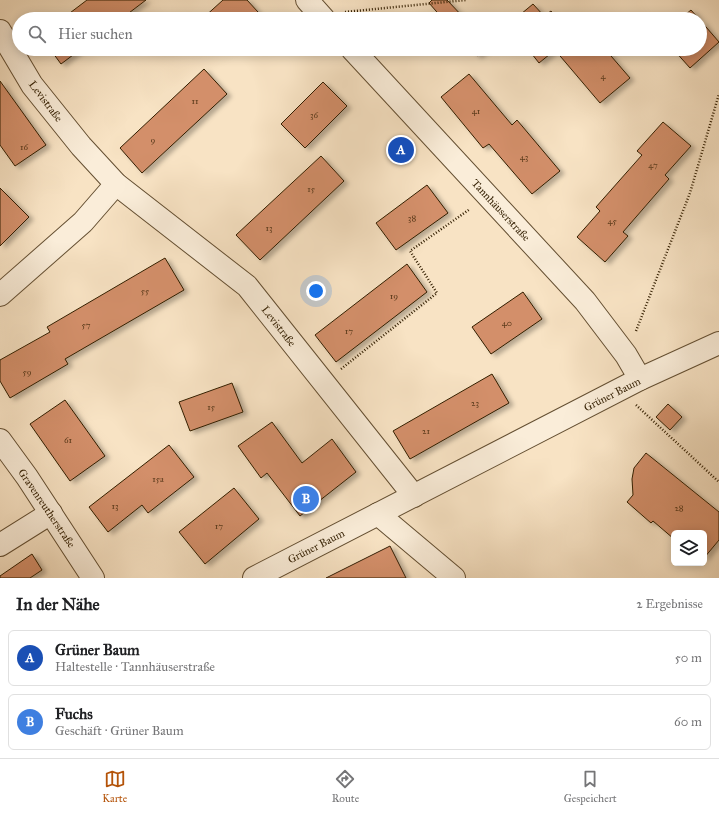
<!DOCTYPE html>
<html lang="de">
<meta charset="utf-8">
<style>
:root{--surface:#fff;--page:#f2f2f2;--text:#202124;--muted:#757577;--line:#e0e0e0;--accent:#b45309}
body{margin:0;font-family:"IM FELL Great Primer",serif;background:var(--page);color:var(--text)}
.controls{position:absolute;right:12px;bottom:12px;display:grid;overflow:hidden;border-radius:6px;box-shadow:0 2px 10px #0003}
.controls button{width:36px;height:36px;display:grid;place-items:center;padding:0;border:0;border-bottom:1px solid var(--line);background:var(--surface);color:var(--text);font:20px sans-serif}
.you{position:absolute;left:316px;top:291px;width:14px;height:14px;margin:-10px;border:3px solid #fff;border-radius:50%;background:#1a73e8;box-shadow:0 0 0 6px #1a73e833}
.badge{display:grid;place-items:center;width:26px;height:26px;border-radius:50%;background:var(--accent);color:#fff;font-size:13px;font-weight:700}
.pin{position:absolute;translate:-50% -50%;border:2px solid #fff;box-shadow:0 1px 4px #0006}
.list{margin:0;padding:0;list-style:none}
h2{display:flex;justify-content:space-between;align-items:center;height:52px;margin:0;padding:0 16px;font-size:17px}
h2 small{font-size:13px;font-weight:400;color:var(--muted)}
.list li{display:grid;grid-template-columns:26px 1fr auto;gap:12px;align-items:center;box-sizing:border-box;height:56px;margin:0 8px 8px;padding:0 8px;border:1px solid var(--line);border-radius:6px}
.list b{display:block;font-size:15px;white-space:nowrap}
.list p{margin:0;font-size:13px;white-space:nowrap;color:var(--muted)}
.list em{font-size:13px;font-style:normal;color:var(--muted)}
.icon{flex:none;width:22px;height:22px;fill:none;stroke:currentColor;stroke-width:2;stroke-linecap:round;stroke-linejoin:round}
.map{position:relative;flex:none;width:719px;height:578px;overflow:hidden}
.search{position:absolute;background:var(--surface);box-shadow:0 2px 10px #0003;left:12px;right:12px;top:12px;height:44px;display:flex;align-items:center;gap:10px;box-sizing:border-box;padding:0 14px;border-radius:22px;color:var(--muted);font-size:15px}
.sheet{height:180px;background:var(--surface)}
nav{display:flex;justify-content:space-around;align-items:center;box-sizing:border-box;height:56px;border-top:1px solid var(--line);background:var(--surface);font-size:11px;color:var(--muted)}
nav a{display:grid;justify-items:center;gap:2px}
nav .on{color:var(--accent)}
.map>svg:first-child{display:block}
</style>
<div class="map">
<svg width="719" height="578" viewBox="0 0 719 578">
<defs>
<filter id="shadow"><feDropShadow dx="4.5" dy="2.5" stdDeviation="2" flood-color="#0004"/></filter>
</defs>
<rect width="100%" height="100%" fill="#f8e3c4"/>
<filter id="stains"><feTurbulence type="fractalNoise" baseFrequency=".005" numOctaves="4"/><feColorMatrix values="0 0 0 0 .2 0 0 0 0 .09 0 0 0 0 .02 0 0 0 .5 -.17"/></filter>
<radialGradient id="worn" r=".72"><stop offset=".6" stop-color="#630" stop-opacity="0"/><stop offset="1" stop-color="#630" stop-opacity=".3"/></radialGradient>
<g fill="#d38f6a" stroke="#321e01" filter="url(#shadow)">
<path d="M87,0H146L121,19H62Z"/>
<path d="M223,0H247L258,12L250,19H202Z"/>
<path d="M432,0H447L465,19H443L429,3Z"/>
<path d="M533,4L544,16L551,11L558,19H515Z"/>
<path d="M691,10L699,19H680Z"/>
<path d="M700,20L719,42L690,68L673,49H700Z"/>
<path d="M50,49H81L61,64Z"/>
<path d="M471,49H486L477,56Z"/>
<path d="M528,49H605L630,78L600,103L555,50L539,63Z"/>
<path d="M204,69L227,94L142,173L120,148Z"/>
<path d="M469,74L512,125L517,120L560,171L532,194L489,144L483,148L441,97Z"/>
<path d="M0,81L46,145L15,166L0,145Z"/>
<path d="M323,82L347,106L305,148L281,124Z"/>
<path d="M663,122L691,146L665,175L669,179L623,232L628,236L605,262L577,237L600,211L596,207L642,155L637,151Z"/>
<path d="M321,156L344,181L260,260L236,235Z"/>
<path d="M427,185L448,213L396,250L376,223Z"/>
<path d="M0,188L29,217L0,246Z"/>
<path d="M165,258L184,290L65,359L68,364L10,398L0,381V360L50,332L47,327Z"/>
<path d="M407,264L427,292L336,362L315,335Z"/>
<path d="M523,292L542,319L491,354L472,327Z"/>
<path d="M492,374L509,403L410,459L393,431Z"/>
<path d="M232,383L243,412L190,431L179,402Z"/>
<path d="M65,400L105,456L70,481L30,424Z"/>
<path d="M668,404L682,417L670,430L656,417Z"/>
<path d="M272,422L302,463L332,439L356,472L300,516L267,473L261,478L238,446Z"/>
<path d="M169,445L194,477L148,513L142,505L108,532L89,507Z"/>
<path d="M646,453L719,512V540L704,558V533H674V539L653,521L651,523L627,502L633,495L632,479L634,468Z"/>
<path d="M234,488L259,519L205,564L179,532Z"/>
<path d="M390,546L406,578H326Z"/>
<path d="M32,554L42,570L30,578H0V576Z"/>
</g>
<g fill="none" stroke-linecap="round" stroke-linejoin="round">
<g stroke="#644f32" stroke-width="24">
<g id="minor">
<path d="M307,0L324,19"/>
<path d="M0,31L32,85L81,146L116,184L247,286L414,496"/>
<path d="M352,49L585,301L626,355L640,379"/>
<path d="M0,295L83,222L116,184"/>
<path d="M0,440L27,477L93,578"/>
<path d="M378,514L454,578"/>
<path d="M0,545L51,513"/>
<path d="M254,578L640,379L719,343"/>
</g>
</g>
<g stroke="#321e01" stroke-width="2.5" stroke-dasharray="1 2" stroke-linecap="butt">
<path d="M345,12L466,0"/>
<path d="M636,331L690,193L719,94"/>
<path d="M341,369L437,293L410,251L470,209"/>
<path d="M636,405L719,482"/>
</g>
<use href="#minor" stroke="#faedd9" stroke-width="22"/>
</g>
<g text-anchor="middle" stroke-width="3" stroke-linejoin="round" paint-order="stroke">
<g font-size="9" fill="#5a3a1b">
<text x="603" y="79">4</text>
<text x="195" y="104">11</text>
<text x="476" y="114">41</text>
<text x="314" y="118">36</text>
<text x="153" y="143">9</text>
<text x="24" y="150">16</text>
<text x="524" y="160">43</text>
<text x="653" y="168">47</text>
<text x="311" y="192">15</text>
<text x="412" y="221">38</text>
<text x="612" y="224">45</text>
<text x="269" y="231">13</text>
<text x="145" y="294">55</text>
<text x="394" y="299">19</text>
<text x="507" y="326">40</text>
<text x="86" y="328">57</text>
<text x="349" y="334">17</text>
<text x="27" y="375">59</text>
<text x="475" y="406">23</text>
<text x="211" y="410">15</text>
<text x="426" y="434">21</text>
<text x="68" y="443">61</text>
<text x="158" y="482">15a</text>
<text x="115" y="509">13</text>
<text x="679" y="511">28</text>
<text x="219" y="529">17</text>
</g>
<g font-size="11" fill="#321e01" stroke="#faedd9">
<text transform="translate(46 101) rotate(53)" y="4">Levistraße</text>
<text transform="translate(501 210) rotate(47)" y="4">Tannhäuserstraße</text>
<text transform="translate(279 326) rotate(52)" y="4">Levistraße</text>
<text transform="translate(612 394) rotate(-27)" y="4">Grüner Baum</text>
<text transform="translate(47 508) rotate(56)" y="4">Gravenreutherstraße</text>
<text transform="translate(316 546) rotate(-27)" y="4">Grüner Baum</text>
</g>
</g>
<rect width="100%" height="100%" filter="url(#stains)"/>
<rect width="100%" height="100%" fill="url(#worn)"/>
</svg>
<div class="controls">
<button><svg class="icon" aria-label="layers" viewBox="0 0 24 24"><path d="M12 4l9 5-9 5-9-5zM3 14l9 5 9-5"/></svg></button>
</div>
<div class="you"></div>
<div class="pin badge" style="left:401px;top:150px;background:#1a4fb4">A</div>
<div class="pin badge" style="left:306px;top:499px;background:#3f7fe0">B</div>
<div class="search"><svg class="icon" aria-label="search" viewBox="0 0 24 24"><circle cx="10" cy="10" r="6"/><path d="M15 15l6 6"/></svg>Hier suchen</div>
</div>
<section class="sheet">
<h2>In der Nähe<small>2 Ergebnisse</small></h2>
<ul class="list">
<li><span class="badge" style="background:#1a4fb4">A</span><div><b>Grüner Baum</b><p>Haltestelle · Tannhäuserstraße</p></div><em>50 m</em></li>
<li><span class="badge" style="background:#3f7fe0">B</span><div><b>Fuchs</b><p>Geschäft · Grüner Baum</p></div><em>60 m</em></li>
</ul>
</section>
<nav>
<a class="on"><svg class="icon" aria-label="map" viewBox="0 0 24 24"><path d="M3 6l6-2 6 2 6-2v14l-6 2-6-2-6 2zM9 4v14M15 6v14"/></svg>Karte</a>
<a><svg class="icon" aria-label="directions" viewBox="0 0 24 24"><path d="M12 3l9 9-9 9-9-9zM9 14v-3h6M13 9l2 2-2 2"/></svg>Route</a>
<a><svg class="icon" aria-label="saved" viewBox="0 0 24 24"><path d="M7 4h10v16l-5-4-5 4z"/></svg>Gespeichert</a>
</nav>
